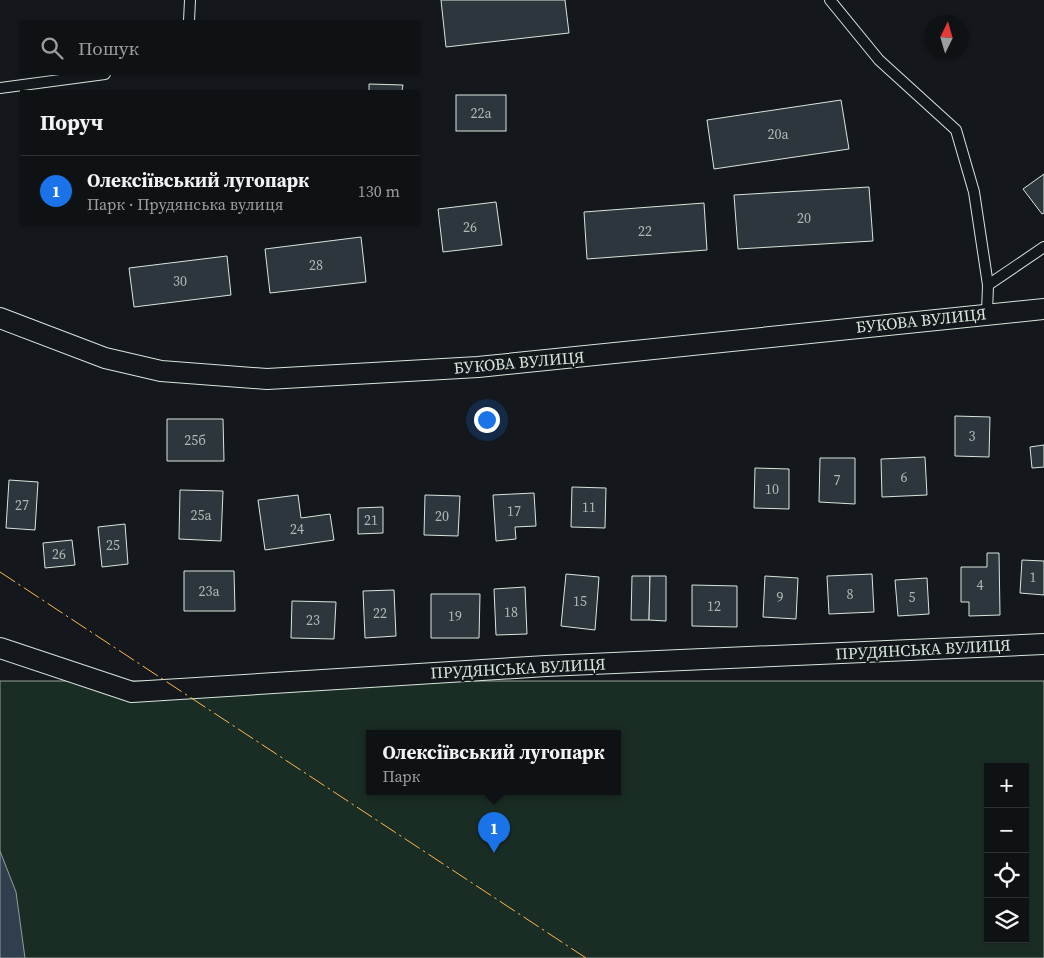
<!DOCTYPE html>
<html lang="uk">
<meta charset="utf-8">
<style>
:root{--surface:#0f1215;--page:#181b1e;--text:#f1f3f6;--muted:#9b9ea0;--line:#2f3234;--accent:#1a73e8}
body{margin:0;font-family:"Source Serif 4",serif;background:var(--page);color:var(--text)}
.controls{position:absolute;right:15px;bottom:15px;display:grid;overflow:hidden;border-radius:0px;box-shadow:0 1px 4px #0004}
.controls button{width:45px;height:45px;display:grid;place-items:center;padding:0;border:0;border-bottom:1px solid var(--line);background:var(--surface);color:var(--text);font:25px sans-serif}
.compass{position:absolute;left:924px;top:15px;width:45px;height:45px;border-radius:50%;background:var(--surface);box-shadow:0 1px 4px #0004;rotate:5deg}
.you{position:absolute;left:486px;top:419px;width:18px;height:18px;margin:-12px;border:4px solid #fff;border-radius:50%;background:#1a73e8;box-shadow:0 0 0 8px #1a73e833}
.badge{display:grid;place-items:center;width:32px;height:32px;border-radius:50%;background:var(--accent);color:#fff;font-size:16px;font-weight:700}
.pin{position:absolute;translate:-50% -41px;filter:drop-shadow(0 1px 2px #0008)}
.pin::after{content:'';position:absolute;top:26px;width:18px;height:15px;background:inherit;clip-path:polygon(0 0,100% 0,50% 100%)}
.popup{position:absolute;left:366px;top:730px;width:255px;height:65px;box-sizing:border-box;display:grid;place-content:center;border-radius:0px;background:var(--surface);filter:drop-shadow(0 1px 4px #0005);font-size:16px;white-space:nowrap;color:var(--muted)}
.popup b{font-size:19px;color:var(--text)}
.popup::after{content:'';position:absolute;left:50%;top:100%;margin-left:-10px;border:10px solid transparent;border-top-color:var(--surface)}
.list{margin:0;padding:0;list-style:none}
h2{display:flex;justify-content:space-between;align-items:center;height:65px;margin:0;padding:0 20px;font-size:21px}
h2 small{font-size:16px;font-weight:400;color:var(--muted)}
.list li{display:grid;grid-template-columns:32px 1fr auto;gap:15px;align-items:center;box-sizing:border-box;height:70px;padding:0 20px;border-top:1px solid var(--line)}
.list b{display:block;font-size:19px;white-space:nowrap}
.list p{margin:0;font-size:16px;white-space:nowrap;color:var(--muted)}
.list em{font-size:16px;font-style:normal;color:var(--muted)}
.icon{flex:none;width:28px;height:28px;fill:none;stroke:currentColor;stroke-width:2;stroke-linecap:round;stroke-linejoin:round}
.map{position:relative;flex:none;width:1044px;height:958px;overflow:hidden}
.search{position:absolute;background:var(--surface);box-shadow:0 1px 4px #0004;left:20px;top:20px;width:400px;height:55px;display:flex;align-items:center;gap:12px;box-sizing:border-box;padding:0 18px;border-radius:0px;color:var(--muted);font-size:19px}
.panel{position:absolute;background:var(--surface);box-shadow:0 1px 4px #0004;left:20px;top:90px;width:400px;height:135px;border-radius:0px}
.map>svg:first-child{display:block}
</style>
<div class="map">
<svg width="1044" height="958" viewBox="0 0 1044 958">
<rect width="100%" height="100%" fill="#14181c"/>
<path fill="#1a2d24" stroke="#939e99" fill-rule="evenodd" d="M0,681H1044V958H0ZM370,734H618V792H370ZM988,767H1025V939H988Z"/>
<path fill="#2f3f4d" stroke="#939e99" d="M0,851L16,892L25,958H0Z"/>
<g fill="#2c363c" stroke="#d8e6dc">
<path d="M441,0H565L569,33L446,47Z"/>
<path d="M369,84L403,85L402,91H369Z"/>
<rect x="456" y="95" width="50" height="36"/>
<path d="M841,100L849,149L714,169L707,120Z"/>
<path d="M1044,174V213L1042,214L1023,189Z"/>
<path d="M869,187L873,241L738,249L734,195Z"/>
<path d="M496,202L502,245L443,252L438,209Z"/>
<path d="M704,203L707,250L587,259L584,212Z"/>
<path d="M361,237L366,282L270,293L265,249Z"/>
<path d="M227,256L231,295L134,307L129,268Z"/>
<path d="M955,416L990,417L989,457L955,456Z"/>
<path d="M167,419H223L224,461H167Z"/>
<path d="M1044,445V467L1032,468L1030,447Z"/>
<path d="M925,457L927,495L882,497L881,459Z"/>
<path d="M820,458H855V504L819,502Z"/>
<path d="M755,468L789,469V509L754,508Z"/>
<path d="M9,480L38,482L35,530L6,528Z"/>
<path d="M572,487L606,488L605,528L571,527Z"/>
<path d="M180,490L223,491L221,541L179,539Z"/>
<path d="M534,493L536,526L515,527L516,539L496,541L493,495Z"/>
<path d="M298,495L301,518L330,514L334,540L265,550L258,500Z"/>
<path d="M425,495L460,496L458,536L424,535Z"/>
<path d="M383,507V533L358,534V508Z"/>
<path d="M125,524L128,564L102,567L98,527Z"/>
<path d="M72,540L75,565L45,568L43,543Z"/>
<path d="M987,553H999L1000,615L969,616V602H961V567H987Z"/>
<path d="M1022,560L1044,561V595L1020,593Z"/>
<path d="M184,571H234L235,611H184Z"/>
<path d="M566,574L599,577L595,630L561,626Z"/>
<path d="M872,574L874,612L829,614L827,576Z"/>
<path d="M632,576H650L649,620H631Z"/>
<path d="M650,576H666V621L649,620Z"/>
<path d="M765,576L798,578L796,619L763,617Z"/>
<path d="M927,578L929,614L898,616L895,580Z"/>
<path d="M692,585L737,586V627L692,626Z"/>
<path d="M525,587L527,634L496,635L494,589Z"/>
<path d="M394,590L396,636L365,638L363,591Z"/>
<path d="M431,594H480L479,638H431Z"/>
<path d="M292,601L336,602L334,639L291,638Z"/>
</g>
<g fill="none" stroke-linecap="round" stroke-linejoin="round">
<g stroke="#d8e6dc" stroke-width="12">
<g id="lane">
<path d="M830,0L879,60L956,130L974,192L988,285L987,313"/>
<path d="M189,21L190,0"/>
<path d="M0,88L105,74"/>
<path d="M988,285L1044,247"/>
</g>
</g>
<g stroke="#d8e6dc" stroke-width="22">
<g id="street">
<path d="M0,318L105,358L161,371L267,379L478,367L1044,309"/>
<path d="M0,648L132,692L546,666L1044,644"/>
</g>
</g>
<use href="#lane" stroke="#14181c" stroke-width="10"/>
<use href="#street" stroke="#14181c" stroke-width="20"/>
<path stroke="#ffb74d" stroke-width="1" stroke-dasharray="18 4 2.5 4" stroke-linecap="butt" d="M0,572L586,958"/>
</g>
<g text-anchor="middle" stroke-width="4" stroke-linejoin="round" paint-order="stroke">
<g font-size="14" fill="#adbab4">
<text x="481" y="118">22а</text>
<text x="778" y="139">20а</text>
<text x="804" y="223">20</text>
<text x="470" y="232">26</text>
<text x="645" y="236">22</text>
<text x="316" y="270">28</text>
<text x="180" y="286">30</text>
<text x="972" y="441">3</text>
<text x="195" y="445">25б</text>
<text x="904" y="482">6</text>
<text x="837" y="485">7</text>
<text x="772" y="494">10</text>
<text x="22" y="510">27</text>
<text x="589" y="512">11</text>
<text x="514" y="516">17</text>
<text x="201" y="520">25а</text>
<text x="442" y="521">20</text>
<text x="371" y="525">21</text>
<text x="297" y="534">24</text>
<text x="113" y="550">25</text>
<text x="59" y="559">26</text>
<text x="1033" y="582">1</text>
<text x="980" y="590">4</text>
<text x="209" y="596">23а</text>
<text x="850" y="599">8</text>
<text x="780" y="602">9</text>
<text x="912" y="602">5</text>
<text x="580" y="606">15</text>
<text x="714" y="611">12</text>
<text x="511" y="617">18</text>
<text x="380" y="618">22</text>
<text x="455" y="621">19</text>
<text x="313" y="625">23</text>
</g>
<g font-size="16" fill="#d8e6dc" stroke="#14181c">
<text transform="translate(921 320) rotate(-6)" y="6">БУКОВА ВУЛИЦЯ</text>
<text transform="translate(519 362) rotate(-5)" y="6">БУКОВА ВУЛИЦЯ</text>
<text transform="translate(923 649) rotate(-3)" y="6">ПРУДЯНСЬКА ВУЛИЦЯ</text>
<text transform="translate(518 668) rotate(-3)" y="6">ПРУДЯНСЬКА ВУЛИЦЯ</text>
</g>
</g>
</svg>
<div class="controls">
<button>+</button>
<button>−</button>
<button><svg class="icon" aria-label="locate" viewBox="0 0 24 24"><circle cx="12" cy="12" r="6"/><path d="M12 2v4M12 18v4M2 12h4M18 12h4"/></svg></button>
<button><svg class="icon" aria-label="layers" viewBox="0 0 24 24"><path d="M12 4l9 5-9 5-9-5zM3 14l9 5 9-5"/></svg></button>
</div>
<svg class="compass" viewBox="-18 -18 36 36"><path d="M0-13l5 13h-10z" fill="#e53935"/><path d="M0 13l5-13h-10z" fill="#9b9ea0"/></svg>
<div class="you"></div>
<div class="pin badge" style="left:494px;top:853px">1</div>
<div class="popup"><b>Олексіївський лугопарк</b>Парк</div>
<div class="search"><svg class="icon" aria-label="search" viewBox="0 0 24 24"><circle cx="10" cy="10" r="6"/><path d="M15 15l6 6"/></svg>Пошук</div>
<section class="panel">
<h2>Поруч<small></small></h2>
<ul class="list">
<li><span class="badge">1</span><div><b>Олексіївський лугопарк</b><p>Парк · Прудянська вулиця</p></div><em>130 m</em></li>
</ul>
</section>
</div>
